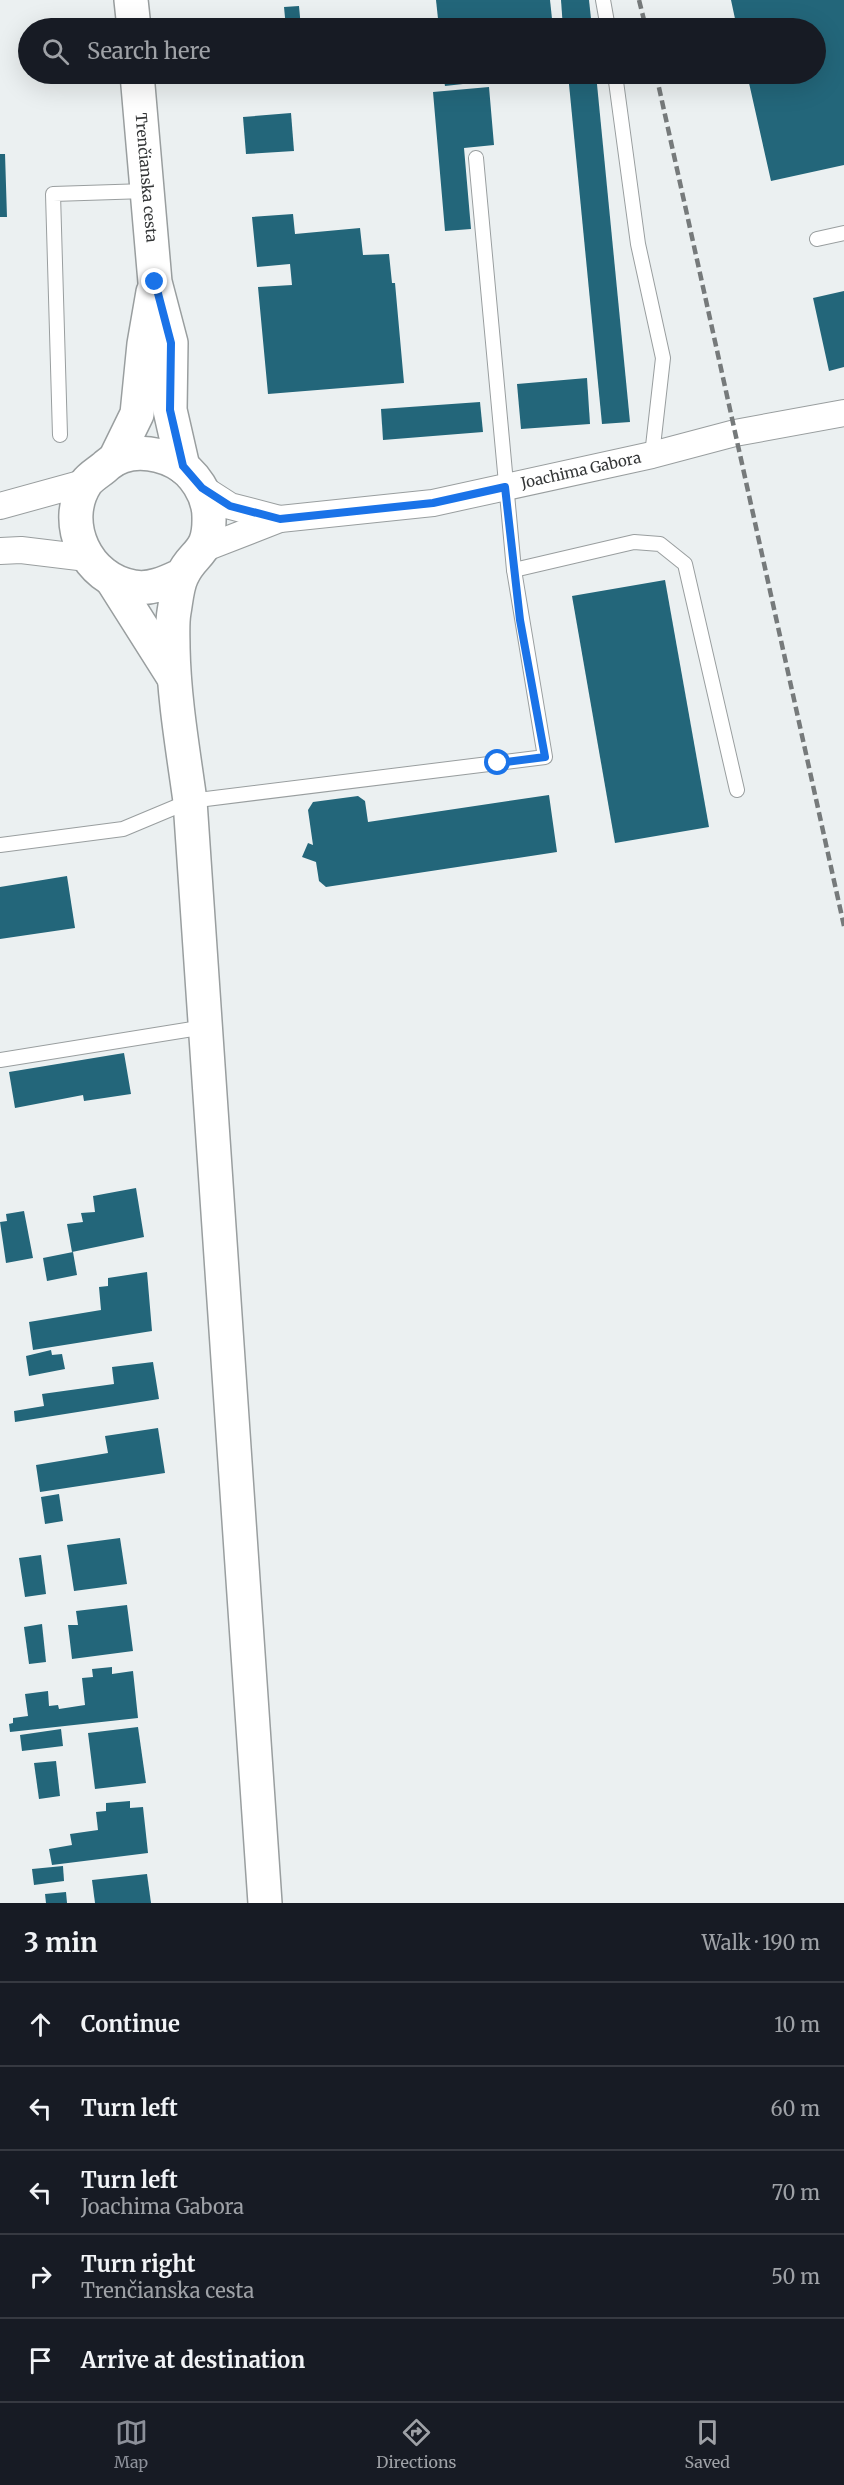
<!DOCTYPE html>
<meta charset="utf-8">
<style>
:root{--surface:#171b24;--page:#242831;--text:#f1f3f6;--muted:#9ea1a6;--line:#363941;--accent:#8c9099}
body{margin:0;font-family:Merriweather,serif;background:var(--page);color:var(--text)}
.stop{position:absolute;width:18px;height:18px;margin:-14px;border:4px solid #1a73e8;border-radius:50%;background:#fff}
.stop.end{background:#1a73e8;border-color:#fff;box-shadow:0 2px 6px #0008}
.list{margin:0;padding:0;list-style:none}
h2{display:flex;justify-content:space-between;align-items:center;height:78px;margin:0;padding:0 24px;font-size:26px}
h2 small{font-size:20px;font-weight:400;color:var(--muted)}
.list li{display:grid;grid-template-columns:39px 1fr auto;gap:18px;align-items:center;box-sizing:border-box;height:84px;padding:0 24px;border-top:2px solid var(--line)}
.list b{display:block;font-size:22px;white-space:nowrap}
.list p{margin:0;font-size:20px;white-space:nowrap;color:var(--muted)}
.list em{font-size:20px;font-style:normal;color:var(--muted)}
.icon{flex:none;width:33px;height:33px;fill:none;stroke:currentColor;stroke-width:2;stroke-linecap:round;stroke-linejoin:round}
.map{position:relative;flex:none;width:844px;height:1903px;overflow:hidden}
.search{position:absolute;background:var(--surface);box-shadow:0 6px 24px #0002;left:18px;right:18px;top:18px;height:66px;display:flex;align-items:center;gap:15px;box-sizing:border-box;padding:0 21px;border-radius:33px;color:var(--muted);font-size:22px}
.sheet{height:498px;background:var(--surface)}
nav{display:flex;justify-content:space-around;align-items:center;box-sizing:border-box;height:84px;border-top:2px solid var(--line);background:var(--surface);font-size:16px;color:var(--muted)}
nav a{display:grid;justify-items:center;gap:3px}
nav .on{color:var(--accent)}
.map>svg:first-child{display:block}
</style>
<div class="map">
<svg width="844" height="1903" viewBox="0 0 844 1903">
<rect width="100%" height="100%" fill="#ebf0f1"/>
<g fill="#23667a">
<path d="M436,0H550L553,28H439Z"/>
<path d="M561,0H589L592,28H563Z"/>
<path d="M731,0H844V165L771,181L747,74H816V28H737Z"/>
<path d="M299,6L301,28H286L284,7Z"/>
<path d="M443,74H545V75L445,86Z"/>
<path d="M568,74H596L630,422L602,424Z"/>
<path d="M489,87L494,145L464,148L471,229L445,231L433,92Z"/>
<path d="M291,113L294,151L246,154L243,117Z"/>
<path d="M0,154H5L7,217H0Z"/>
<path d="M293,214L295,234L360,228L363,255L389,254L392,283H395L404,383L268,394L258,287L292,285L290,264L257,267L252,217Z"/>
<path d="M844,291V367L829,371L813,298Z"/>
<path d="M587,378L590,424L521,429L517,384Z"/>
<path d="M480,402L483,432L383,440L381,409Z"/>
<path d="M665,580L709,827L615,843L572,596Z"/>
<path d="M549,795L557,852L326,887L319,881L316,862L302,857L308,843L313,845L308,810L313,802L358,796L365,801L368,822Z"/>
<path d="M67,876L75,928L0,939V887Z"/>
<path d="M124,1053L131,1094L84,1101L83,1095L15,1108L9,1072Z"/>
<path d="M136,1188L144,1237L72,1252L67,1224L83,1222L81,1213L95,1212L93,1196Z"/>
<path d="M24,1211L33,1258L6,1263L0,1222L7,1221L6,1214Z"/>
<path d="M73,1252L77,1275L47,1281L43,1258Z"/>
<path d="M147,1272L152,1331L33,1350L29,1322L101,1310L99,1287L108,1286V1278Z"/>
<path d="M51,1350L52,1355L62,1354L65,1369L29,1376L26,1356Z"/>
<path d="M153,1362L159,1399L15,1422L14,1411L44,1406L42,1394L114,1384L112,1367Z"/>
<path d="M158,1428L165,1473L40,1492L36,1465L108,1453L105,1436Z"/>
<path d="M59,1494L63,1521L45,1524L41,1497Z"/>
<path d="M120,1538L127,1584L74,1591L67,1545Z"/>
<path d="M41,1555L46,1594L25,1597L19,1558Z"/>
<path d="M127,1605L133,1651L72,1659L68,1625H78L76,1611Z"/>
<path d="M42,1624L46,1662L29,1664L24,1627Z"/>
<path d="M112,1667V1674L133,1671L138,1718L10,1732L9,1724L13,1723V1718L28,1716L25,1694L48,1691L49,1706L58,1705L59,1709L85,1705L82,1678L93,1677L92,1669Z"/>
<path d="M138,1727L146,1783L95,1789L88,1733Z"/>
<path d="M61,1729L63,1746L22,1751L20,1735Z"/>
<path d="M56,1761L60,1796L39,1799L34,1763Z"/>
<path d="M130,1801V1808L143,1807L148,1853L52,1865L49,1849L72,1845L70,1834L98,1830L96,1812L106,1811V1803Z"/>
<path d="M63,1866L64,1881L34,1885L32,1869Z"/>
<path d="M147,1874L151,1903H95L92,1880Z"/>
<path d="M66,1892L67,1903H46L45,1894Z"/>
</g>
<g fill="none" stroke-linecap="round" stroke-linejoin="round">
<g stroke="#999e9f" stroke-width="16">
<g id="service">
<path d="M603,0L608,28"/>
<path d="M615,74L638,244L663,358L652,455"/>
<path d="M817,239L844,233"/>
<path d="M60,435L53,194L146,191"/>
<path d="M514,570L634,542L660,544L685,564L737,790"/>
<path d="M0,845L123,829L190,801L545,757L514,570L476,158"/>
<path d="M0,1060L205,1027"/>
</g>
</g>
<g stroke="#999e9f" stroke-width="28">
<g id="minor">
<path d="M202,488L230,506L280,519"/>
<path d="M0,506L87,482"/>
<path id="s1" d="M203,549L280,519L433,503L652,455L735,433L844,413"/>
<path d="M0,551L21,550L87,558"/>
</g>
</g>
<g stroke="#999e9f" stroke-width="36">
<g id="primary">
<path d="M131,0L134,28"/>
<path id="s2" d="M137,74L155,282L171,343L170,410L183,467"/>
<path d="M115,459L137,414L144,344L153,292"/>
<path d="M182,575C167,582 151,590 134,587C87,580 60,523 86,483C91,476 101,471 107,465C126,449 153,451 175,462C194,472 209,495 209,517C210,555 193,551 182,576C177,586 176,601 174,612C172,623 173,636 173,648C174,699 183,750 190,801L265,1903"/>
<path d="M112,580L174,678"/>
</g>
</g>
<use href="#service" stroke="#fff" stroke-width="14"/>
<use href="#minor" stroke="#fff" stroke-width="26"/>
<use href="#primary" stroke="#fff" stroke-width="33"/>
<g stroke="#767a7b" stroke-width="4.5" stroke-dasharray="9 4.5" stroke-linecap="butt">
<path d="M639,0L646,28"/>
<path d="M656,74L844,926"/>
</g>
</g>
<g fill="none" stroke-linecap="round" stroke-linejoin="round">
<path stroke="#1a73e8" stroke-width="8" d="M155,282L171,343L170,410L183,466L202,488L230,506L280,519L433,503L505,487L520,620L545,757L498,763"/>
</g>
<g text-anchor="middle" stroke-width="6" stroke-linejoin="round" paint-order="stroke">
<g font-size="15" fill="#343637" stroke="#fff">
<text dy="5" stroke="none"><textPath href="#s2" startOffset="104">Trenčianska cesta</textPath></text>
<text dy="5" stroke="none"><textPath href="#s1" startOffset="388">Joachima Gabora</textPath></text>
</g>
</g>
</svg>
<div class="stop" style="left:498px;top:763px"></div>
<div class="stop end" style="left:155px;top:282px"></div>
<div class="search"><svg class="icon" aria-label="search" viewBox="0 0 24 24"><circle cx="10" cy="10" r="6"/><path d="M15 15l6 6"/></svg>Search here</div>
</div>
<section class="sheet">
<h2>3 min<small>Walk · 190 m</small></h2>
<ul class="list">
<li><svg class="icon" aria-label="ahead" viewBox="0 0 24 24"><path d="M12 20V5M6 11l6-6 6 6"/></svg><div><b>Continue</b></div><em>10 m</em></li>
<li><svg class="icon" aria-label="left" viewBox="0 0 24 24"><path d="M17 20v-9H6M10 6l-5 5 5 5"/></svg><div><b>Turn left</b></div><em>60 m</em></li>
<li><svg class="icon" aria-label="left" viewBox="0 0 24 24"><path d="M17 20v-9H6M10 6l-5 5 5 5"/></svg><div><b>Turn left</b><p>Joachima Gabora</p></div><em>70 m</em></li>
<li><svg class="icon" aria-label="right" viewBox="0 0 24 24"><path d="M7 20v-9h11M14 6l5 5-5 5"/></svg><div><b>Turn right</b><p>Trenčianska cesta</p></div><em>50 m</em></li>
<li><svg class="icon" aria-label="arrive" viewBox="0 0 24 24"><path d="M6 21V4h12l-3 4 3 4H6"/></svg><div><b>Arrive at destination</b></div></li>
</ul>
</section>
<nav>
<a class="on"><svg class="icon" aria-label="map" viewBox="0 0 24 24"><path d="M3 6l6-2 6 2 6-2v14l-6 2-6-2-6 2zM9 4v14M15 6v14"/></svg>Map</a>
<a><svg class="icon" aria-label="directions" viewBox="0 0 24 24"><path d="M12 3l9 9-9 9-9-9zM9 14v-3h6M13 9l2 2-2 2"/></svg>Directions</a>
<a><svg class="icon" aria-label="saved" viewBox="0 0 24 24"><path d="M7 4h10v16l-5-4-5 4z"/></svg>Saved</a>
</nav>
